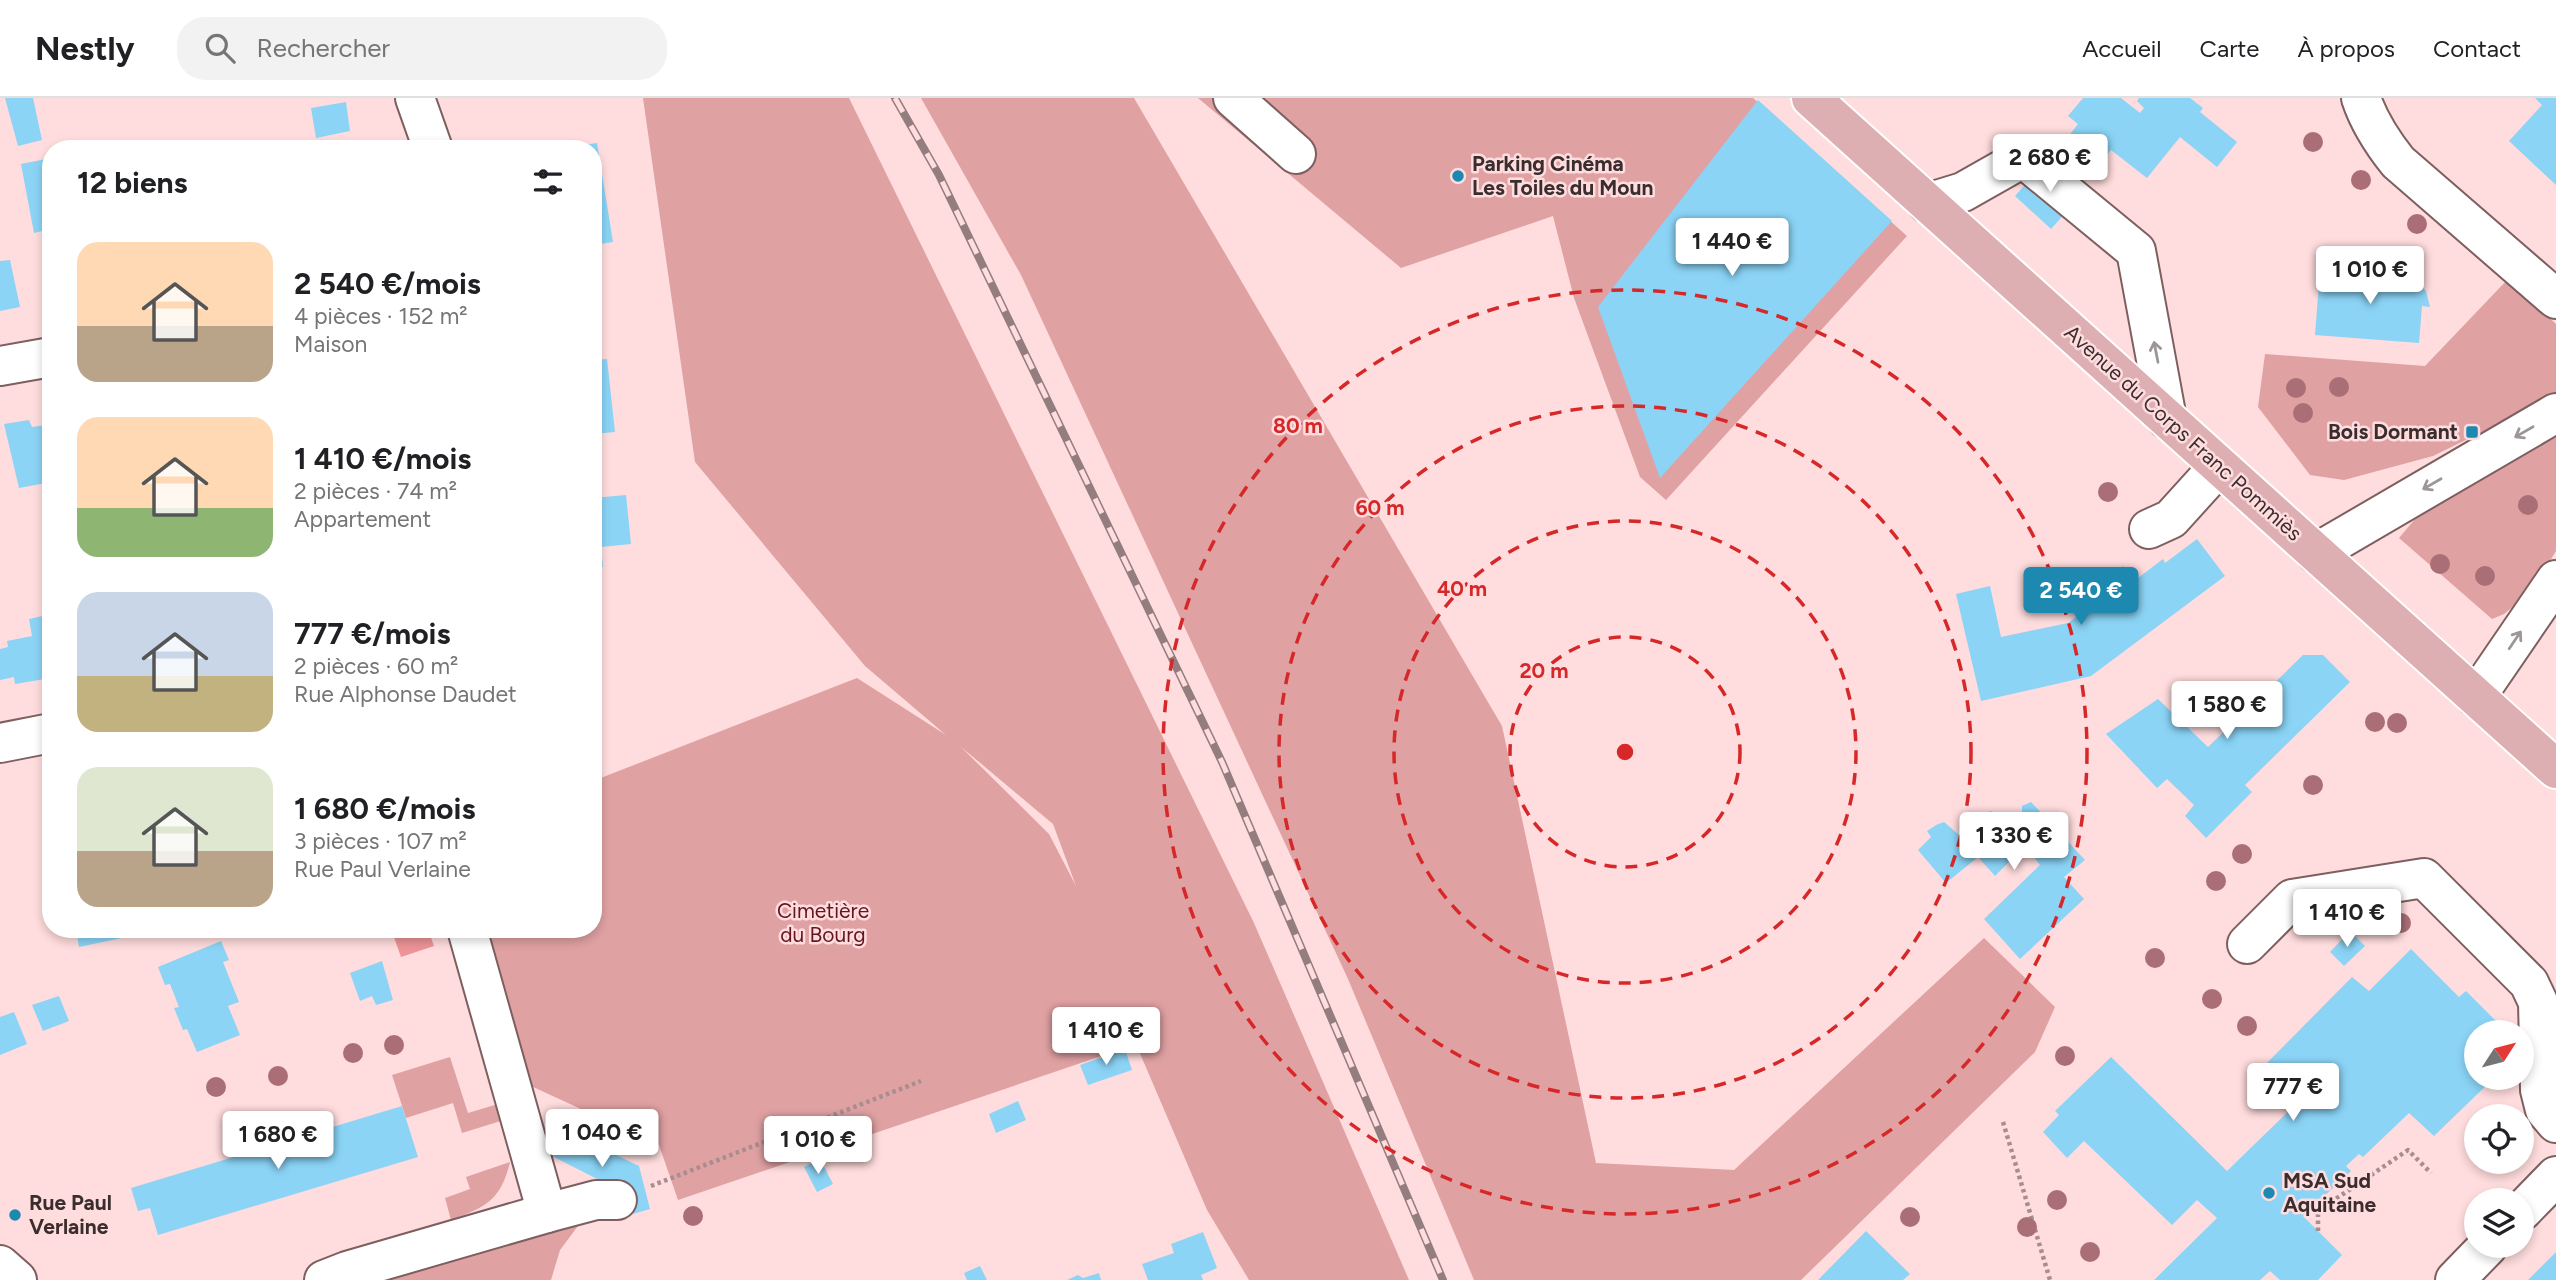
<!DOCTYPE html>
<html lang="fr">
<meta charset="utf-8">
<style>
body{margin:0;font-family:Figtree,sans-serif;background:#f2f2f2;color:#202124;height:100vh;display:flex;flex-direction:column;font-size:26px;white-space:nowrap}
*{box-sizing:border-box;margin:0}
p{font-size:23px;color:#757577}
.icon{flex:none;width:38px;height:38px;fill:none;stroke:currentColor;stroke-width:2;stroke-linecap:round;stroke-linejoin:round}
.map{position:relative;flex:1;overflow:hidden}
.side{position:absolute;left:42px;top:42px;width:560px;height:798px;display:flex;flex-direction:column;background:#fff;border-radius:28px;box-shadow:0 4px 10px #0003}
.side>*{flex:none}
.needle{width:46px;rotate:54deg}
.tools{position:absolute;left:2464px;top:922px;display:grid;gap:14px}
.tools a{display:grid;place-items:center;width:70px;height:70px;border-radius:50%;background:#fff;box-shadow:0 4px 10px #0003;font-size:35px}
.price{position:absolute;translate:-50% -60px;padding:0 16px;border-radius:7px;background:#fff;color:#222;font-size:23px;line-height:46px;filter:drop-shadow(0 2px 4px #0008)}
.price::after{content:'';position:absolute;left:50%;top:42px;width:21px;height:16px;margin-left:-10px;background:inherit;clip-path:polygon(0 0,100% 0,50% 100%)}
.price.current{background:#1d89b0;color:#fff}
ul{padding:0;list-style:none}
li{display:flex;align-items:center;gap:21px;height:175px;padding:0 35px}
li span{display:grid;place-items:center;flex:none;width:196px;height:140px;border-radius:21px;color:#555}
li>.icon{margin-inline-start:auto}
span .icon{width:84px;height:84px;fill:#fffc;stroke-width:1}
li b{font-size:30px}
h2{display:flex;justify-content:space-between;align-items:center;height:84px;padding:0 35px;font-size:30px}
header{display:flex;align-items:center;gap:42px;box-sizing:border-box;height:98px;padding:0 35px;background:#fff;border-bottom:2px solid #e0e0e0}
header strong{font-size:33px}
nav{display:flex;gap:38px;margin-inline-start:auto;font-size:24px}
.search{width:490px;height:63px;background:#f2f2f2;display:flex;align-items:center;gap:18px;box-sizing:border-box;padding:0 24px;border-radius:28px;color:#757577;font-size:26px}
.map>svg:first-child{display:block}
</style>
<header>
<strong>Nestly</strong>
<div class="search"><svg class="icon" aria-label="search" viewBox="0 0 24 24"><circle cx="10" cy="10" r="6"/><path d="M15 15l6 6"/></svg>Rechercher</div>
<nav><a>Accueil</a><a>Carte</a><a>À propos</a><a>Contact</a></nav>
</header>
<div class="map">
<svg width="2556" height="1182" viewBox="0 0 2556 1182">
<rect width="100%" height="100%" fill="#ffdcdd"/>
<g fill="#e0a1a3" fill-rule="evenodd">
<path d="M643 0H849L1254 825 1409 1182H1249L1207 1112 1127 925 1131 948 678 1102 659 1047 531 988 482 831H593V683L857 580 946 637 865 568 695 364ZM960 648 1053 726 1076 788 1049 736Z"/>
<polygon points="921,0 1134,0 1502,628 1596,1065 1734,1072 1984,840 2055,909 2035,954 1801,1182 1474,1182 1348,881 1021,177"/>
<polygon points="1198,0 1753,0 1907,138 1666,402 1640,379 1574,200 1553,118 1401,170"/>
<polygon points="2508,181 2556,226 2556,294 2551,300 2433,358 2344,382 2310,377 2258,309 2265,256 2425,268"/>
<polygon points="2556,336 2556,453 2530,495 2504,516 2492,521 2399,440 2421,414"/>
<polygon points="450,959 468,1015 498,1006 504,1022 462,1035 453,1005 406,1020 392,977"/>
<path d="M510 1064C501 1102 486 1109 451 1122L445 1100 470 1091 466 1079Z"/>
<polygon points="578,1128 560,1152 551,1182 375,1182"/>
</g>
<polygon fill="#ed9498" points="391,831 428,831 434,848 401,859"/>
<g fill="#8bd4f6">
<polygon points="5,0 33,0 42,42 18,48"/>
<polygon points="2083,0 2121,0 2140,15 2144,10 2137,3 2139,0 2190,0 2203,10 2200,14 2237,44 2217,69 2180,39 2147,80 2111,52 2086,83 2054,57 2078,26 2068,18"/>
<polygon points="2535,0 2556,0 2556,87 2509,43 2542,7"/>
<polygon points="1758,2 1892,123 1660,380 1598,209"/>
<polygon points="346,4 350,33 316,40 311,10"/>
<polygon points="597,45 613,144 593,147 593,51 572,49"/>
<polygon points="51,60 51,83 46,84 51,107 51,131 34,135 21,66"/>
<polygon points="2048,61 2085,93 2051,131 2015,98"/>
<polygon points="10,162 20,209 0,213 0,163"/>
<polygon points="2320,172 2361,176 2366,172 2375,173 2382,181 2397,175 2415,180 2426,193 2430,209 2422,208 2419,245 2315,237"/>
<polygon points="607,261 615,334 593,336 593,262"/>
<polygon points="29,322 32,329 51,326 51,384 19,390 4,326"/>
<polygon points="626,397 631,446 601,449 603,469 593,470 593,400"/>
<polygon points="2197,441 2225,478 2091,578 1981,603 1956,496 1990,488 2001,539 2068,525 2113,491 2106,481 2123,468 2134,483 2163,461 2165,465"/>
<polygon points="51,516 51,580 15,586 14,579 0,582 0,551 8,549 7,543 32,538 29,521"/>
<polygon points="2303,557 2323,557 2350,584 2245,687 2252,694 2206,740 2185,718 2194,707 2167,681 2157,690 2106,636 2158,601 2208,649 2239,619 2242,622 2262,602 2260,599"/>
<polygon points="2031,704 2085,762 2064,779 2084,801 2020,861 1984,821 2040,767 2025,748 1995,778 1978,759 1946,785 1918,752 1931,739 1927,733 1936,727 1944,724 1964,741 1978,730 1974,724 1984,716 1991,713 2007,730 2022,715 2022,708"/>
<polygon points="76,831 135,831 136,837 79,849"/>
<polygon points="2350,833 2365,848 2344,868 2330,854"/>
<polygon points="221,843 229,862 223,864 239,904 228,908 240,937 197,954 187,931 183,932 174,910 179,909 170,886 165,887 158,869"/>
<polygon points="2411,851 2459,899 2466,893 2497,924 2508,924 2509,934 2476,934 2476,980 2494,980 2434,1038 2409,1015 2363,1059 2359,1056 2346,1068 2351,1073 2303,1118 2342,1157 2318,1182 2280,1182 2270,1173 2260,1182 2154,1182 2217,1120 2197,1102 2172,1127 2084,1043 2067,1060 2043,1034 2059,1017 2055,1013 2111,959 2227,1073 2300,1002 2264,968 2352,879 2369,893"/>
<polygon points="382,863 393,902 376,907 372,898 360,903 350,875"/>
<polygon points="59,898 69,923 43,933 32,907"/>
<polygon points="14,914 27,946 0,957 0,919"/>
<polygon points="1125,951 1132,972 1088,987 1080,967"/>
<polygon points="1018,1003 1026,1022 996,1035 989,1016"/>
<polygon points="402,1008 418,1059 158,1137 150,1110 138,1113 131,1090"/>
<polygon points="558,1029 639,1068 650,1111 622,1119 609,1087 552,1058 546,1047 547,1040 554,1030"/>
<polygon points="820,1061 833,1086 817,1094 804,1069"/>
<polygon points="1866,1133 1910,1176 1903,1182 1818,1182"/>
<polygon points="1203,1134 1217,1170 1201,1177 1203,1182 1148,1182 1142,1166 1174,1155 1171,1146"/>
<polygon points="2556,1154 2556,1182 2528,1182"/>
<polygon points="980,1168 987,1182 967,1182 964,1175"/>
<polygon points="1099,1175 1101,1182 1067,1182 1078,1177 1083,1180"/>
</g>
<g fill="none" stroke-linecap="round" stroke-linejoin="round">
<defs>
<g id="minor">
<polyline points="415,0 433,51"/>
<polyline points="1233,0 1296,56"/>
<path d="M2361 0C2369 24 2382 44 2398 64L2556 201"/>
<polyline points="1927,105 1963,94 2023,60 2136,153 2167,321"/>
<polyline points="0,268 51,259"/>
<polyline points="2149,431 2171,421 2219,368"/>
<polyline points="2316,455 2556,315"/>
<polyline points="2476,599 2556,482"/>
<polyline points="0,645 51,635"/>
<polyline points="467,831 547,1115 596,1102 617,1102"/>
<polyline points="2247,846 2292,801 2424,780 2529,885 2538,904 2540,992 2545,1012 2556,1025"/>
<polyline points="2522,1113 2556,1078"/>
<polyline points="0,1167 17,1182"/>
<polyline points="324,1182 347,1173 547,1115"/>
<polyline points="2455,1182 2488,1148"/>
</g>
<polyline id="major" points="1811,0 2556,671"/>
</defs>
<use href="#minor" stroke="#7d5f60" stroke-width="42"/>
<use href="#major" stroke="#fff" stroke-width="42"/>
<g stroke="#a78d8e" stroke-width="4.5" stroke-dasharray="3.5 3.5" stroke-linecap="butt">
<polyline points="2003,1024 2050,1182"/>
<polyline points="651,1088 921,983"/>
<polyline points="2318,1133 2318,1113 2408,1052 2431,1075"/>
</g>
<use href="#minor" stroke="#fff" stroke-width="38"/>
<use href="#major" stroke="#ddafb2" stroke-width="38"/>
<defs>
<polyline id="rail" points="895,0 939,77 1222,664 1443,1182"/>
</defs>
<use href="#rail" stroke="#947d7e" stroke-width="8"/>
<use href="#rail" stroke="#ffdcdd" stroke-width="5" stroke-dasharray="16" stroke-linecap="butt"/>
</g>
<g fill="#aa6f76">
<circle cx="2313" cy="44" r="10"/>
<circle cx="2361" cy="82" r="10"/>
<circle cx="2417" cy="126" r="10"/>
<circle cx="2339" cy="289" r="10"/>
<circle cx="2296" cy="290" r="10"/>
<circle cx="2303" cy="315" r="10"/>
<circle cx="2108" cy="394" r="10"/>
<circle cx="2528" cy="407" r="10"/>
<circle cx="2440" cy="466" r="10"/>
<circle cx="2485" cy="478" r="10"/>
<circle cx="2375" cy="624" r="10"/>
<circle cx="2397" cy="625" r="10"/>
<circle cx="2313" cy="687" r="10"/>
<circle cx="2242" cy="756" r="10"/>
<circle cx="2216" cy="783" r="10"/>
<circle cx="2401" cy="825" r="10"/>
<circle cx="2155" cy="860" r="10"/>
<circle cx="2212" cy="901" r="10"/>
<circle cx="2247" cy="928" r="10"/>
<circle cx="394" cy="947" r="10"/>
<circle cx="353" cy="955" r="10"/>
<circle cx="2065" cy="958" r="10"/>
<circle cx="278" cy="978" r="10"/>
<circle cx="216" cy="989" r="10"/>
<circle cx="2057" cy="1102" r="10"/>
<circle cx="693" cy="1118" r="10"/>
<circle cx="1910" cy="1119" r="10"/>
<circle cx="2027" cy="1129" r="10"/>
<circle cx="2090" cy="1154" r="10"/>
</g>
<defs><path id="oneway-shaft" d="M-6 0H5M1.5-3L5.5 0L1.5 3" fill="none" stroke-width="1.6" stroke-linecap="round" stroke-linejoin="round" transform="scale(1.75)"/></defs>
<g stroke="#9c9696">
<use href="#oneway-shaft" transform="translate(2156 254) rotate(-101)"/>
<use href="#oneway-shaft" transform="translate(2524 334) rotate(150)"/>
<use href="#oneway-shaft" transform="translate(2432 386) rotate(150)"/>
<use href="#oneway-shaft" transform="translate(2515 542) rotate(-56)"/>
</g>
<g fill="none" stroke="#d62828" stroke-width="3.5" stroke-dasharray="12 9">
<circle cx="1625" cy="654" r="115"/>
<circle cx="1625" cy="654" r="231"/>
<circle cx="1625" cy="654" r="346"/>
<circle cx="1625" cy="654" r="462"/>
</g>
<g fill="#1d89b0" stroke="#ffdcdd" stroke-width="2.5">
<circle cx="1458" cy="78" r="7"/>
<rect x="2465" y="327" width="14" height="14" rx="3.5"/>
<circle cx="2269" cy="1095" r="7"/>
<circle cx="15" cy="1117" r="7"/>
</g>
<g text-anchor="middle" stroke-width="5" stroke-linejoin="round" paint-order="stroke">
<g font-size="21" font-weight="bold" fill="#3a2d2e" stroke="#ffdcdd" text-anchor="start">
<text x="1472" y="73">Parking Cinéma<tspan x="1472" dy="24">Les Toiles du Moun</tspan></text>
<text x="2458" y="341" text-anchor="end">Bois Dormant</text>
<text x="2283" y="1090">MSA Sud<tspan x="2283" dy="24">Aquitaine</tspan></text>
<text x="29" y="1112">Rue Paul<tspan x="29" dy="24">Verlaine</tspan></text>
</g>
<g font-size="21" fill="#3a2d2e" stroke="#ffdcdd">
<text transform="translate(2183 335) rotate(42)" y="7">Avenue du Corps Franc Pommiès</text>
</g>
<g font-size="21" fill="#641522" stroke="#ffdcdd">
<text x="823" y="820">Cimetière<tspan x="823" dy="24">du Bourg</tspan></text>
</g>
</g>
<circle cx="1625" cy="654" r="10" fill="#d62828" stroke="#ffdcdd" stroke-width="3.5"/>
<g font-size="21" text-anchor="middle" font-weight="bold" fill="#d62828" stroke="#ffdcdd" stroke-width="5" stroke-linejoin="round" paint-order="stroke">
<text x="1298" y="335">80 m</text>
<text x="1380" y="417">60 m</text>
<text x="1462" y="498">40 m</text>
<text x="1544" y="580">20 m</text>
</g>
</svg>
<div class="tools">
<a><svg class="needle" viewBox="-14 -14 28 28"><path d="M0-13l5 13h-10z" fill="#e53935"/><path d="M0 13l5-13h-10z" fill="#757577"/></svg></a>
<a><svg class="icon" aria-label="locate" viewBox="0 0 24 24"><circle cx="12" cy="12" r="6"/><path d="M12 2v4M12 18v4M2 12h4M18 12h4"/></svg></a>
<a><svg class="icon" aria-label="layers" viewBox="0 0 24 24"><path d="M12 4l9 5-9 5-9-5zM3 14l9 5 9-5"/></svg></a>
</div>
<b class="price" style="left:2050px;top:96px">2 680 €</b>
<b class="price" style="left:1732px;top:180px">1 440 €</b>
<b class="price" style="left:2370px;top:208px">1 010 €</b>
<b class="price current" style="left:2081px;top:529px">2 540 €</b>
<b class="price" style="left:2227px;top:643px">1 580 €</b>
<b class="price" style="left:2014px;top:774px">1 330 €</b>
<b class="price" style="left:2347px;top:851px">1 410 €</b>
<b class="price" style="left:1106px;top:969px">1 410 €</b>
<b class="price" style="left:2293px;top:1025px">777 €</b>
<b class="price" style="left:602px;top:1071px">1 040 €</b>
<b class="price" style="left:278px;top:1073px">1 680 €</b>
<b class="price" style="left:818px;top:1078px">1 010 €</b>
<section class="side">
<h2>12 biens<svg class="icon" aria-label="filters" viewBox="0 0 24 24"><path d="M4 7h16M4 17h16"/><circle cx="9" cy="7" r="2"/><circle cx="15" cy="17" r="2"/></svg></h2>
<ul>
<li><span style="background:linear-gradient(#ffd9b3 60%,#b9a48a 0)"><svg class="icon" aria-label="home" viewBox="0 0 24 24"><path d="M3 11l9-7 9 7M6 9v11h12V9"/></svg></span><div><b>2 540 €/mois</b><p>4 pièces · 152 m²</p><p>Maison</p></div></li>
<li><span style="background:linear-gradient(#ffd9b3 65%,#8fb573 0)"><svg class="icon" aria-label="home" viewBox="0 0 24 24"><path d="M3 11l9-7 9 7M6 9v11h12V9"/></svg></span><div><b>1 410 €/mois</b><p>2 pièces · 74 m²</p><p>Appartement</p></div></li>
<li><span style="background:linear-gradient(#c9d6e8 60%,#c2b280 0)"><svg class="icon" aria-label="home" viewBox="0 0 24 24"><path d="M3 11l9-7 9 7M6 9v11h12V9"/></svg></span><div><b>777 €/mois</b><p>2 pièces · 60 m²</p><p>Rue Alphonse Daudet</p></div></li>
<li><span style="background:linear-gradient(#dfe7d0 60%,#b9a48a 0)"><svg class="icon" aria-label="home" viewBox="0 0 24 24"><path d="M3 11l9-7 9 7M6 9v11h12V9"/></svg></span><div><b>1 680 €/mois</b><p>3 pièces · 107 m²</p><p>Rue Paul Verlaine</p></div></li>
</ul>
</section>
</div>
